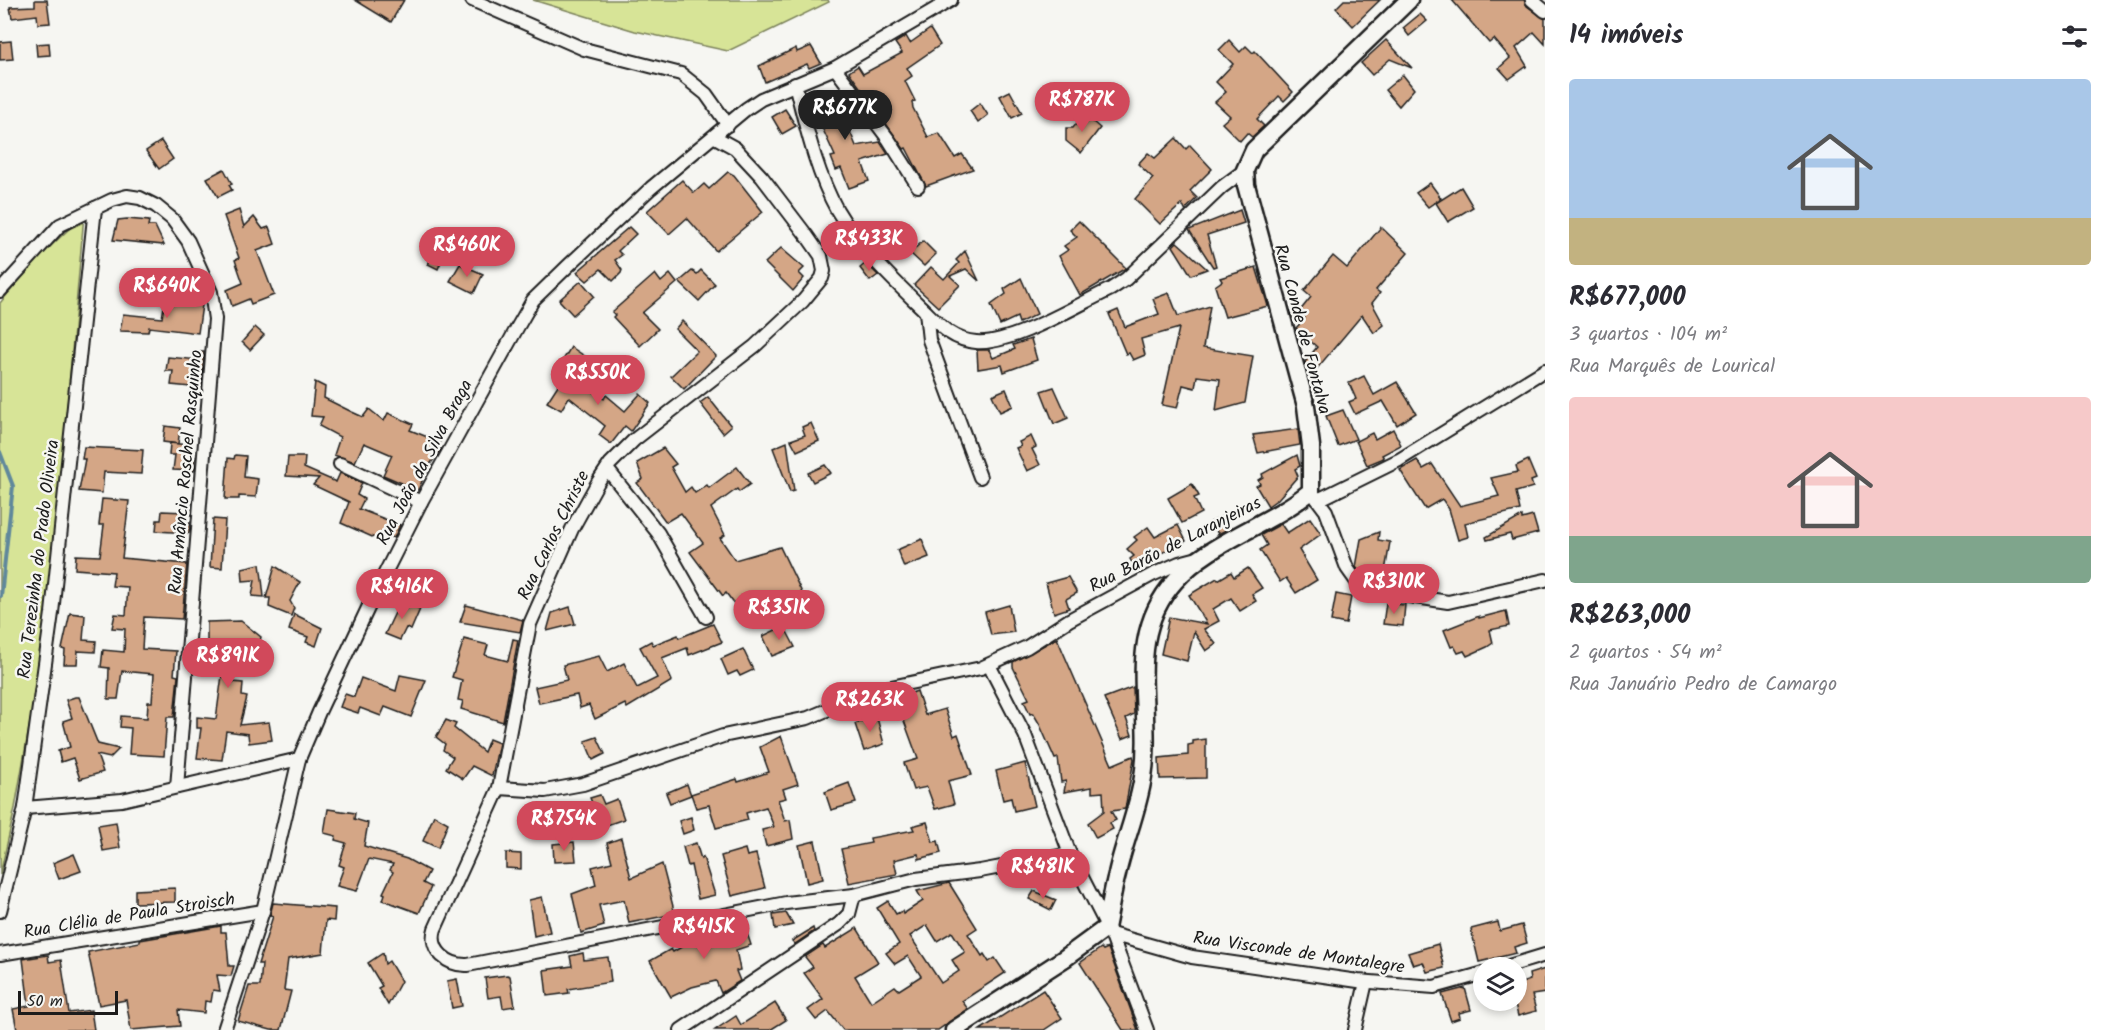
<!DOCTYPE html>
<html lang="pt">
<meta charset="utf-8">
<style>
body{margin:0;font-family:Kalam,sans-serif;background:#f2f2f3;color:#2b2b33;height:100vh;display:flex;flex-direction:column;font-size:22px;white-space:nowrap}
*{box-sizing:border-box;margin:0}
p{font-size:20px;color:#7c7c81}
.icon{flex:none;width:33px;height:33px;fill:none;stroke:currentColor;stroke-width:2;stroke-linecap:round;stroke-linejoin:round}
.map{position:relative;flex:1;overflow:hidden}
.sheet{display:flex;flex-direction:column;background:#fff;width:570px}
.sheet>*{flex:none}
.controls{position:absolute;left:1473px;top:957px;display:grid;gap:12px}
.controls a{display:grid;place-items:center;width:54px;height:54px;border-radius:50%;background:#fff;box-shadow:0 3px 9px #0003;font-size:30px}
.scale{position:absolute;left:18px;bottom:15px;width:100px;box-sizing:border-box;padding-left:6px;border:3px solid #1c1c1c;border-top:0;font-size:16px;line-height:21px;white-space:nowrap;color:#1c1c1c;-webkit-text-stroke:4px #f6f6f2;paint-order:stroke}
.price{position:absolute;translate:-50% -51px;padding:0 14px;border-radius:21px;background:#d1495b;color:#fff;font-size:20px;line-height:39px;filter:drop-shadow(0 2px 3px #0008)}
.price::after{content:'';position:absolute;left:50%;top:36px;width:18px;height:14px;margin-left:-9px;background:inherit;clip-path:polygon(0 0,100% 0,50% 100%)}
.price.selected{background:#222;color:#fff}
ul{padding:0;list-style:none}
li{display:grid;align-content:center;gap:12px;height:318px;padding:0 24px}
li span{display:grid;place-items:center;height:186px;border-radius:6px;color:#555}
li>.icon{margin-inline-start:auto}
span .icon{width:108px;height:108px;fill:#fffc;stroke-width:1}
li b{font-size:26px}
h2{display:flex;justify-content:space-between;align-items:center;height:72px;padding:0 24px;font-size:26px}
main{display:flex;flex:1;min-height:0}
.map>svg:first-child{display:block}
</style>
<main>
<div class="map">
<svg width="1545" height="1030" viewBox="0 0 1545 1030">
<rect width="100%" height="100%" fill="#f6f6f2"/>
<filter id="ink" filterUnits="userSpaceOnUse"><feTurbulence type="fractalNoise" baseFrequency=".0167" numOctaves="2"/><feDisplacementMap in="SourceGraphic" scale="12" xChannelSelector="R" yChannelSelector="G"/><feConvolveMatrix kernelMatrix="1 2 1 2 8 2 1 2 1" color-interpolation-filters="sRGB"/></filter>
<g filter="url(#ink)">
<g fill="#d7e497" stroke="#7a805a" stroke-width="1.5">
<polygon points="533,0 828,0 829,2 728,51 635,31"/>
<polygon points="84,215 49,613 15,808 0,875 0,303 38,258"/>
</g>
<g fill="none" stroke-linecap="round" stroke-linejoin="round">
<polyline stroke="#60889b" stroke-width="4" points="0,452 13,486 1,596"/>
</g>
<g fill="#d4a686" stroke="#1c1c1c" stroke-width="1.5" fill-rule="evenodd">
<polygon points="35,0 47,0 50,23 38,24 37,15 12,18 10,7 35,6"/>
<polygon points="355,0 404,0 391,22"/>
<polygon points="1344,0 1380,0 1353,26 1336,8"/>
<polygon points="1452,0 1524,0 1527,6 1545,19 1545,44 1534,32 1516,48 1527,66 1509,79 1499,68 1510,58 1494,39 1489,43"/>
<polygon points="1420,14 1427,21 1409,36 1403,28"/>
<polygon points="930,29 940,45 907,68 912,76 905,81 915,101 912,102 913,108 928,137 939,133 955,158 962,154 973,169 926,186 906,148 904,149 849,72 858,66 863,74 902,53 895,43 906,36 910,43"/>
<polygon points="1229,40 1240,52 1246,46 1253,53 1255,51 1293,92 1284,101 1279,96 1257,119 1264,126 1252,137 1247,133 1240,141 1222,123 1230,116 1215,102 1226,92 1216,82 1233,64 1219,50"/>
<polygon points="1386,40 1412,68 1390,59 1372,75 1361,63"/>
<polygon points="11,41 13,59 0,60 0,42"/>
<polygon points="49,43 50,55 37,56 36,44"/>
<polygon points="811,46 821,63 809,68 807,64 765,82 759,66 796,48 797,52"/>
<polygon points="1403,75 1414,89 1399,106 1385,90"/>
<polygon points="1010,91 1022,113 1012,118 1000,96"/>
<polygon points="824,93 833,114 850,102 862,117 847,124 856,146 880,142 888,154 862,162 869,181 849,188 841,168 836,170 831,157 835,156 809,99"/>
<polygon points="980,103 988,115 978,123 970,111"/>
<polygon points="785,109 796,126 782,134 772,117"/>
<polygon points="1084,114 1100,128 1081,153 1066,141 1066,128 1073,128"/>
<polygon points="1176,138 1186,149 1190,145 1212,169 1190,191 1197,198 1185,210 1182,204 1160,224 1135,199 1153,178 1138,164 1148,153 1155,158"/>
<polygon points="161,141 173,159 159,169 146,151"/>
<polygon points="224,169 232,184 229,185 232,190 218,197 207,178"/>
<polygon points="728,172 734,175 763,212 716,251 687,218 669,234 647,211 682,180 694,193 704,184 709,189"/>
<polygon points="1430,183 1441,198 1428,207 1416,193"/>
<polygon points="1461,187 1473,207 1448,222 1436,203"/>
<polygon points="239,210 244,227 254,217 263,229 269,227 275,244 257,251 274,295 251,304 249,299 232,306 227,290 243,283 235,260 239,258 224,216"/>
<polygon points="1240,210 1244,223 1207,235 1216,266 1213,267 1189,230"/>
<polygon points="127,219 149,221 148,226 155,226 164,245 113,240 118,220"/>
<polygon points="1079,221 1126,268 1080,295 1059,256 1068,250 1064,246 1077,237 1070,230"/>
<polygon points="629,227 636,234 618,251 622,255 615,260 622,270 621,273 613,281 601,269 587,281 577,272"/>
<polygon points="1381,227 1408,253 1376,290 1380,293 1372,303 1384,325 1374,333 1362,315 1309,378 1305,362 1317,347 1296,328 1305,318 1299,312 1311,297 1304,291 1333,256 1347,268"/>
<polygon points="442,236 450,240 438,269 428,264 431,259 426,256 431,245 437,247"/>
<polygon points="923,241 936,254 924,266 910,253"/>
<polygon points="1177,242 1207,269 1191,275 1173,246"/>
<polygon points="781,248 804,268 799,273 804,278 793,291 765,263"/>
<polygon points="965,251 979,281 966,269 950,276 960,285 938,307 914,285 931,267 944,279 959,263 956,260"/>
<polygon points="866,263 878,275 870,281 860,268"/>
<polygon points="460,264 483,274 474,293 450,281"/>
<polygon points="1256,267 1268,306 1225,317 1215,286 1222,281 1220,278"/>
<polygon points="701,270 715,284 699,301 679,282 692,271 697,274"/>
<polygon points="655,274 661,282 670,274 677,283 642,313 658,329 640,346 613,317 615,315 612,312"/>
<polygon points="1021,278 1037,314 1019,323 1017,317 1000,325 991,305 1006,294 1004,289"/>
<polygon points="581,281 594,296 573,315 559,300"/>
<polygon points="1169,293 1178,316 1210,306 1203,348 1253,356 1245,403 1216,411 1220,379 1197,376 1195,388 1183,385 1177,408 1162,405 1179,328 1141,339 1145,355 1133,360 1129,353 1126,354 1109,314 1118,310 1125,327 1159,314 1153,299"/>
<polygon points="165,300 202,305 198,333 149,327 148,332 120,331 123,314 162,318"/>
<polygon points="682,321 716,356 684,389 671,376 697,351 675,329"/>
<polygon points="255,327 264,335 250,350 242,342"/>
<polygon points="1031,339 1037,360 1004,372 1002,365 978,369 977,350 989,350 993,358 1015,349 1013,345"/>
<polygon points="571,347 586,357 578,369 563,360"/>
<polygon points="200,352 204,352 201,388 171,385 173,371 166,371 168,357 199,360"/>
<polygon points="569,368 589,383 586,386 604,399 606,395 625,411 640,394 650,403 631,431 625,426 611,444 599,435 605,426 569,397 561,410 547,402"/>
<polygon points="1364,376 1374,395 1397,382 1416,413 1397,425 1383,401 1355,414 1349,402 1356,399 1349,383"/>
<polygon points="315,382 325,387 324,398 352,412 363,417 369,409 384,421 388,413 413,424 410,430 440,442 434,447 441,449 429,466 418,490 383,475 392,455 364,443 355,462 334,455 340,437 319,426 323,417 311,416"/>
<polygon points="1054,387 1068,418 1054,424 1041,391"/>
<polygon points="1006,389 1013,406 1000,412 992,395"/>
<polygon points="708,397 731,426 723,433 700,403"/>
<polygon points="1343,410 1356,439 1338,446 1326,416"/>
<polygon points="811,423 819,441 797,451 791,440 805,435 802,427"/>
<polygon points="165,426 180,428 178,444 163,442"/>
<polygon points="1298,429 1300,445 1258,453 1253,435"/>
<polygon points="1393,429 1401,445 1382,455 1384,458 1367,465 1356,441 1372,433 1375,439"/>
<polygon points="1031,436 1036,447 1032,449 1040,465 1027,471 1016,448 1021,446 1019,442"/>
<polygon points="787,442 794,491 790,492 773,448"/>
<polygon points="170,443 188,445 187,457 195,457 194,471 173,470 175,455 169,455"/>
<polygon points="84,447 143,450 141,474 104,472 102,493 79,491 85,459 82,459"/>
<polygon points="663,448 676,464 671,467 685,492 691,487 695,493 707,485 709,488 737,467 750,484 739,492 737,489 711,508 725,535 720,538 735,560 780,547 804,597 781,608 772,592 742,614 726,593 723,596 690,552 703,543 681,513 666,522 637,483 643,479 637,463"/>
<polygon points="235,455 246,456 244,477 258,479 256,497 239,496 239,499 225,499 228,458 234,459"/>
<polygon points="1297,455 1300,466 1295,469 1298,476 1278,499 1268,506 1256,486 1260,484 1258,480 1263,477 1262,474"/>
<polygon points="288,457 305,457 304,468 336,482 340,473 362,483 357,495 364,499 359,509 400,525 394,538 382,533 379,540 341,523 349,502 313,485 319,478 286,476"/>
<polygon points="1417,460 1423,469 1432,464 1460,506 1499,496 1491,478 1518,472 1516,466 1528,460 1536,479 1531,481 1533,487 1516,492 1520,510 1465,523 1468,537 1458,540 1449,509 1442,499 1425,509 1400,470"/>
<polygon points="825,465 831,473 813,482 808,473"/>
<polygon points="1192,484 1199,496 1194,498 1201,513 1182,523 1168,498"/>
<polygon points="102,499 129,501 122,558 187,564 182,619 144,617 142,649 176,651 174,675 178,676 174,717 167,717 164,756 129,754 131,728 120,727 121,716 147,718 148,702 152,702 154,674 122,671 118,699 108,699 109,668 101,667 103,650 124,652 125,629 112,628 115,614 126,615 128,587 112,586 114,572 75,569 76,555 100,556 104,525 99,525"/>
<polygon points="162,511 185,512 185,522 190,522 189,533 156,531 157,520 161,520"/>
<polygon points="1522,516 1522,519 1533,516 1538,533 1512,540 1510,534 1487,540 1486,537"/>
<polygon points="1221,517 1228,529 1218,534 1211,522"/>
<polygon points="1310,518 1321,534 1299,550 1317,580 1296,593 1286,578 1280,582 1260,550 1267,545 1261,535 1281,524 1287,533"/>
<polygon points="213,519 225,520 222,568 210,567"/>
<polygon points="1178,525 1186,541 1155,556 1144,567 1140,565 1135,568 1130,559 1134,556 1127,549 1137,540 1134,537 1148,527 1155,537"/>
<polygon points="1379,532 1378,540 1390,542 1383,583 1362,575 1356,567 1361,539"/>
<polygon points="922,539 929,557 904,567 897,550"/>
<polygon points="260,564 262,579 264,597 252,596 255,580 243,581 242,568"/>
<polygon points="275,566 300,582 290,601 294,608 291,616 269,607 270,598 266,598"/>
<polygon points="1248,568 1262,588 1252,594 1256,601 1240,611 1231,598 1213,609 1219,621 1204,629 1216,644 1206,651 1194,632 1187,661 1161,654 1169,617 1207,624 1189,595 1217,578 1218,580 1231,572 1234,577"/>
<polygon points="1068,577 1077,593 1066,599 1069,608 1054,613 1046,583"/>
<polygon points="1336,594 1351,597 1346,624 1331,621"/>
<polygon points="401,600 420,609 411,630 406,628 400,640 385,634"/>
<polygon points="1386,603 1405,605 1403,626 1383,624"/>
<polygon points="466,605 523,620 520,632 460,622"/>
<polygon points="1009,605 1014,632 991,635 985,612"/>
<polygon points="570,607 575,624 547,631 552,613"/>
<polygon points="1506,611 1509,626 1490,630 1493,643 1487,647 1467,656 1464,651 1458,653 1454,646 1451,647 1444,630 1479,616 1479,618"/>
<polygon points="70,613 85,615 83,640 96,641 95,652 78,651 77,664 64,664 65,650 62,649"/>
<polygon points="294,614 322,628 316,646 306,642 308,637 289,630"/>
<polygon points="241,621 261,637 257,652 237,650 233,682 243,683 242,696 247,697 240,725 269,722 272,740 249,743 248,734 226,731 222,760 197,758 201,728 197,728 197,717 216,719 223,668 202,665 203,652 207,652 207,622"/>
<polygon points="713,624 722,642 689,655 687,648 662,658 672,681 627,708 625,704 595,719 589,705 580,708 577,695 539,703 535,687 567,680 563,665 599,656 607,672 624,663 637,688 657,678 640,647 651,641 653,645 678,635 679,638"/>
<polygon points="784,626 795,647 772,656 763,636"/>
<polygon points="1057,638 1112,765 1133,756 1134,759 1125,809 1111,811 1116,820 1110,823 1113,829 1096,838 1088,823 1104,811 1103,792 1092,793 1092,787 1064,792 1066,781 1061,782 1058,758 1055,759 1039,723 1033,713 1030,714 1024,701 1029,699 1013,667 1013,662"/>
<polygon points="464,639 488,645 485,655 508,661 513,639 518,640 503,722 461,709 463,701 458,700 462,680 452,677"/>
<polygon points="743,649 753,670 740,676 737,671 728,675 721,659"/>
<polygon points="400,675 426,680 411,717 385,707 381,716 360,708 358,713 340,707 345,694 354,697 361,678 396,691"/>
<polygon points="1133,687 1134,714 1126,718 1132,735 1122,739 1104,698"/>
<polygon points="917,691 925,715 945,709 954,736 958,734 972,775 948,781 954,804 935,809 927,787 913,790 904,763 918,759 896,699"/>
<polygon points="75,697 79,697 98,744 119,749 110,758 97,755 103,772 80,779 73,758 61,762 58,751 70,747 63,721 72,718 66,700"/>
<polygon points="876,714 884,744 864,751 855,724"/>
<polygon points="446,720 456,724 454,728 484,752 489,739 499,743 492,776 472,766 463,779 446,768 453,757 443,750 445,744 436,737"/>
<polygon points="781,736 798,784 783,789 786,798 778,800 785,821 790,820 793,839 766,846 762,830 774,827 766,807 746,813 748,820 716,828 709,805 696,808 691,794 737,779 738,782 769,772 760,747"/>
<polygon points="597,737 605,754 593,760 585,741"/>
<polygon points="1206,739 1206,778 1160,779 1159,758 1188,755 1188,745 1193,744 1193,741"/>
<polygon points="1025,763 1035,806 1014,811 1011,798 1003,800 996,771"/>
<polygon points="849,783 856,803 831,810 825,792"/>
<polygon points="687,784 691,795 670,803 666,793"/>
<polygon points="600,795 604,804 617,799 624,819 604,826 603,821 600,822 590,798"/>
<polygon points="328,809 355,813 354,819 368,823 364,846 407,859 429,871 423,883 431,887 419,913 383,900 385,894 383,893 393,872 390,870 393,864 369,859 357,891 337,886 344,867 339,865 346,843 335,840 336,836 324,833"/>
<polygon points="434,815 448,823 438,848 423,841"/>
<polygon points="691,817 694,830 683,834 679,821"/>
<polygon points="116,822 120,848 103,851 98,825"/>
<polygon points="927,822 933,842 938,841 941,853 919,859 918,854 894,860 897,874 849,883 841,849 871,843 870,838 914,830 912,826"/>
<polygon points="621,838 631,878 662,864 675,914 629,923 624,900 599,905 604,926 581,933 572,894 596,885 592,867 612,862 607,843"/>
<polygon points="815,841 823,879 807,883 799,845"/>
<polygon points="574,842 576,861 554,862 553,844"/>
<polygon points="696,843 701,859 703,857 715,895 698,899 691,865 688,866 683,847"/>
<polygon points="745,849 747,856 756,854 765,888 732,896 721,856"/>
<polygon points="506,853 521,854 521,869 506,868"/>
<polygon points="74,854 81,871 59,879 53,863"/>
<path d="M949 883 977 928 968 934 982 956 984 954 989 962 995 958 1005 973 962 1001 968 1009 938 1030H843L828 1011 816 1020 808 1010 823 999 804 973 813 967 805 957 823 945 825 948 857 928 878 962 855 976 871 1002 895 986 899 990 921 976 908 956 895 964 886 953 899 944 877 908 888 901 896 914 902 911 903 914 923 901 917 891ZM927 925 937 941 952 932 965 952 952 960 959 971 941 983 910 936Z"/>
<polygon points="175,888 175,902 135,903 135,890"/>
<polygon points="1034,891 1056,900 1051,910 1029,899"/>
<polygon points="542,897 550,932 534,936 529,900"/>
<polygon points="273,903 335,908 334,921 326,920 323,953 288,959 284,990 291,991 281,1030 271,1030 238,1021 249,986 260,986 262,964 258,964 273,916 270,915"/>
<polygon points="786,913 793,925 775,929 773,915"/>
<polygon points="743,921 751,945 736,950 740,970 736,971 740,981 721,993 716,981 692,987 671,997 650,961 671,949 673,952 690,942 690,937"/>
<polygon points="1498,922 1500,931 1522,925 1527,943 1514,947 1516,953 1479,962 1471,929"/>
<polygon points="221,926 221,932 226,932 229,966 234,966 231,976 217,975 220,991 213,990 211,1002 205,1001 204,1013 178,1010 180,1026 131,1030 126,1000 99,1005 88,952 140,942 140,940"/>
<polygon points="813,928 814,931 795,944 792,941"/>
<polygon points="1438,944 1444,968 1427,972 1423,962 1413,965 1408,953"/>
<polygon points="1101,948 1103,950 1108,948 1138,1030 1123,1030 1080,963"/>
<polygon points="383,953 385,964 389,961 401,981 388,1005 378,988 382,986 368,963"/>
<polygon points="583,953 584,960 608,957 611,982 568,989 569,993 547,996 544,970 572,966 570,956"/>
<polygon points="48,955 49,962 61,960 69,1013 91,1010 94,1030 17,1030 13,1009 29,1006 23,959"/>
<polygon points="1545,969 1545,993 1532,995 1536,1011 1518,1016 1514,1000 1516,1000 1516,985 1530,980 1529,974"/>
<polygon points="507,975 510,976 515,1006 503,1008 501,996 488,998 485,978"/>
<polygon points="457,979 462,1006 452,1008 447,981"/>
<polygon points="1465,988 1471,1010 1459,1013 1460,1018 1451,1021 1442,994"/>
<polygon points="1043,990 1062,1018 1044,1030 980,1030"/>
<polygon points="775,1003 786,1020 770,1030 715,1030 736,1016 741,1025"/>
</g>
<g fill="none" stroke-linecap="round" stroke-linejoin="round">
<defs>
<g id="minor">
<polyline points="472,0 584,49 681,74 706,94 728,125"/>
<polyline points="1532,0 1545,11"/>
<polyline points="835,68 889,140 918,186"/>
<path d="M795 84C806 126 816 172 837 210 858 246 890 277 920 306 937 322 950 340 976 342 1012 345 1077 305 1111 289L1126 279 1222 187 1245 170"/>
<path d="M715 137 735 148 762 177 807 236 821 256 824 271 822 278 803 301 755 346 634 440 610 464 598 482 572 529 530 624 499 788 435 929C428 951 449 966 468 965L786 903 854 895 916 879 980 871 1070 854"/>
<polyline points="0,291 60,225 112,200 127,196 140,198 156,206 172,219 188,241 211,292 215,319 177,787"/>
<polyline points="926,312 929,340 980,477"/>
<polyline points="340,464 421,502"/>
<polyline points="607,469 658,533 706,617"/>
<polyline points="1311,491 1326,511 1347,568 1357,582 1377,591 1448,602 1545,580"/>
<polyline points="1318,500 1399,460 1545,370"/>
<polyline points="989,665 1025,735 1070,854 1111,934 1147,1030"/>
<polyline points="499,788 545,791 583,784 723,736 808,718 872,691 981,668 1027,647 1069,620 1152,575 1179,563 1198,558"/>
<polyline points="25,808 122,800 299,759"/>
<polyline points="0,911 25,808 52,613 95,208"/>
<polyline points="1111,934 1192,957 1358,981 1434,987 1484,973"/>
<polyline points="0,954 263,911"/>
<polyline points="1502,968 1545,955"/>
<polyline points="224,1030 263,911 299,759 319,712 376,591 421,502 517,328 533,300 568,266 651,188 746,109 761,99 835,68 951,0"/>
<polyline points="681,1030 839,924 849,914 854,895"/>
<polyline points="1355,1030 1366,982"/>
</g>
<path id="secondary" d="M954 1030 1065 958 1106 928C1110 910 1112 892 1117 874 1124 842 1138 810 1143 777 1154 707 1123 639 1175 581 1210 541 1270 525 1311 491V446L1306 406 1246 185 1245 170 1254 150 1409 0"/>
</defs>
<use href="#minor" stroke="#1c1c1c" stroke-width="16"/>
<use href="#secondary" stroke="#1c1c1c" stroke-width="21"/>
<use href="#minor" stroke="#f6f6f2" stroke-width="12"/>
<use href="#secondary" stroke="#f6f6f2" stroke-width="16"/>
</g>
</g>
<g text-anchor="middle" stroke-width="5" stroke-linejoin="round" paint-order="stroke">
<g font-size="18" fill="#1c1c1c" stroke="#f6f6f2">
<text transform="translate(1303 329) rotate(75)" y="6">Rua Conde de Fontalva</text>
<text transform="translate(424 462) rotate(-62)" y="6">Rua João da Silva Braga</text>
<text transform="translate(185 472) rotate(-85)" y="6">Rua Amâncio Roschel Rasquinho</text>
<text transform="translate(553 535) rotate(-64)" y="6">Rua Carlos Christe</text>
<text transform="translate(1175 544) rotate(-27)" y="6">Rua Barão de Laranjeiras</text>
<text transform="translate(38 559) rotate(-83)" y="6">Rua Terezinha do Prado Oliveira</text>
<text transform="translate(129 915) rotate(-9)" y="6">Rua Clélia de Paula Stroisch</text>
<text transform="translate(1299 952) rotate(8)" y="6">Rua Visconde de Montalegre</text>
</g>
</g>
</svg>
<div class="controls">
<a><svg class="icon" aria-label="layers" viewBox="0 0 24 24"><path d="M12 4l9 5-9 5-9-5zM3 14l9 5 9-5"/></svg></a>
</div>
<div class="scale">50 m</div>
<b class="price" style="left:1082px;top:133px">R$787K</b>
<b class="price selected" style="left:845px;top:141px">R$677K</b>
<b class="price" style="left:869px;top:272px">R$433K</b>
<b class="price" style="left:467px;top:278px">R$460K</b>
<b class="price" style="left:167px;top:319px">R$640K</b>
<b class="price" style="left:598px;top:406px">R$550K</b>
<b class="price" style="left:1394px;top:615px">R$310K</b>
<b class="price" style="left:402px;top:620px">R$416K</b>
<b class="price" style="left:779px;top:641px">R$351K</b>
<b class="price" style="left:228px;top:689px">R$891K</b>
<b class="price" style="left:870px;top:733px">R$263K</b>
<b class="price" style="left:564px;top:852px">R$754K</b>
<b class="price" style="left:1043px;top:900px">R$481K</b>
<b class="price" style="left:704px;top:960px">R$415K</b>
</div>
<section class="sheet">
<h2>14 imóveis<svg class="icon" aria-label="filters" viewBox="0 0 24 24"><path d="M4 7h16M4 17h16"/><circle cx="9" cy="7" r="2"/><circle cx="15" cy="17" r="2"/></svg></h2>
<ul>
<li><span style="background:linear-gradient(#a9c7e8 75%,#c2b280 0)"><svg class="icon" aria-label="home" viewBox="0 0 24 24"><path d="M3 11l9-7 9 7M6 9v11h12V9"/></svg></span><div><b>R$677,000</b><p>3 quartos · 104 m²</p><p>Rua Marquês de Lourical</p></div></li>
<li><span style="background:linear-gradient(#f6c9c9 75%,#7fa58c 0)"><svg class="icon" aria-label="home" viewBox="0 0 24 24"><path d="M3 11l9-7 9 7M6 9v11h12V9"/></svg></span><div><b>R$263,000</b><p>2 quartos · 54 m²</p><p>Rua Januário Pedro de Camargo</p></div></li>
</ul>
</section>
</main>
